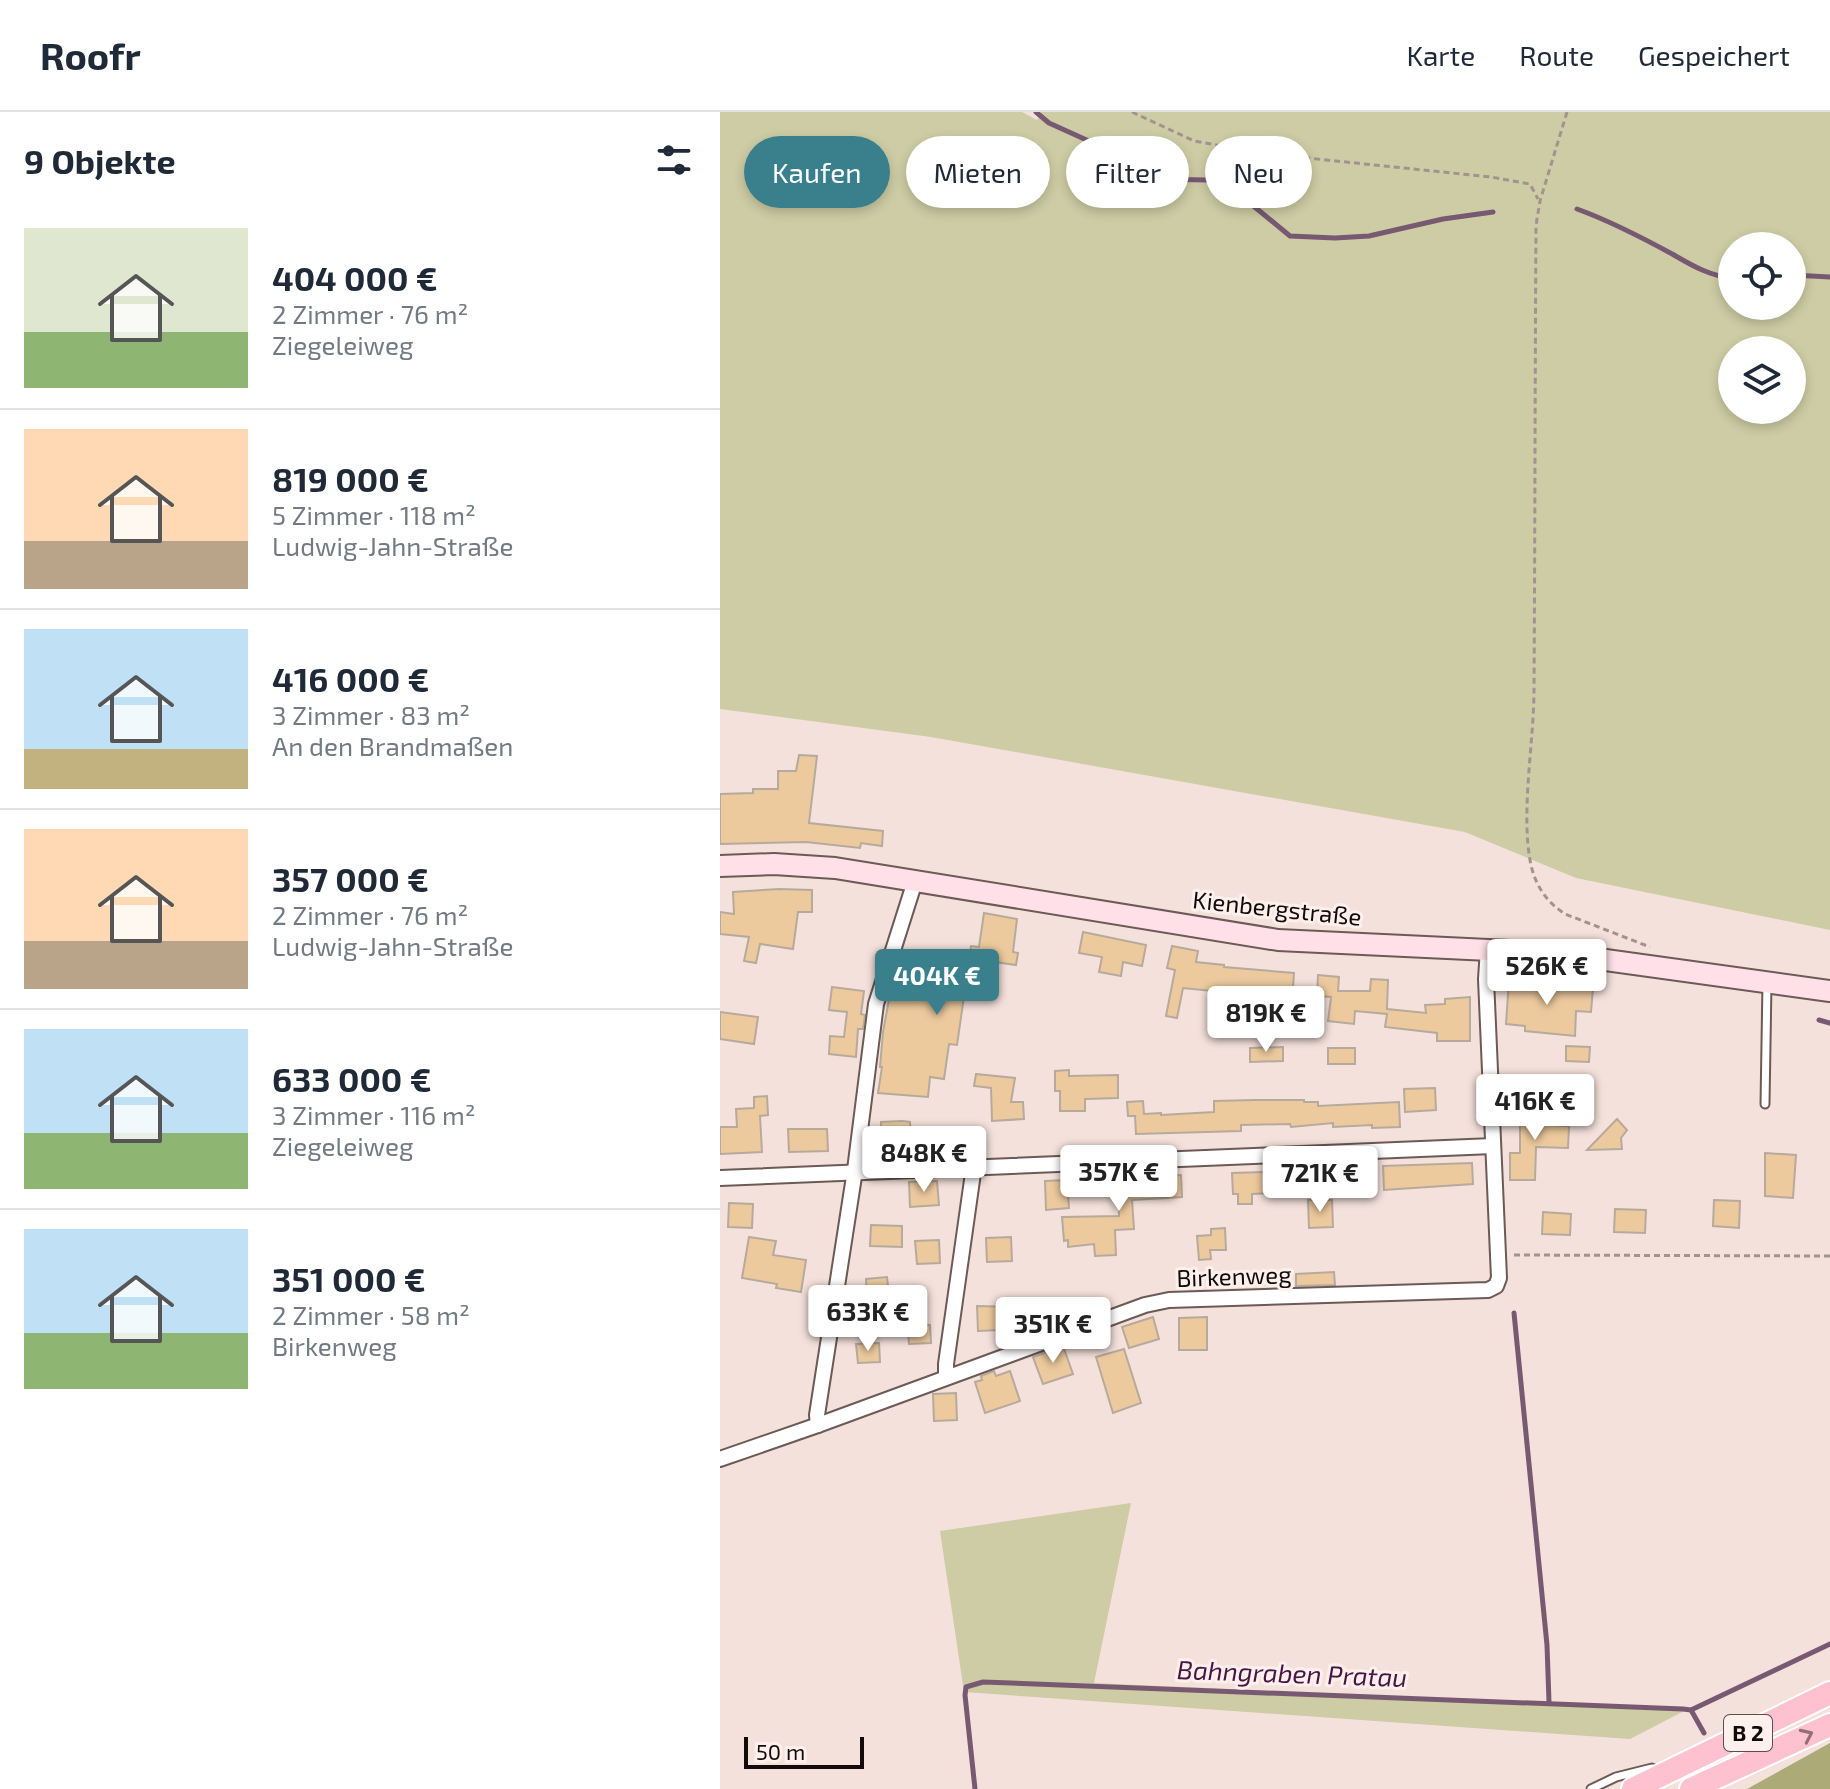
<!DOCTYPE html>
<html lang="de">
<meta charset="utf-8">
<style>
body{margin:0;font-family:"Exo 2",sans-serif;background:#f2f2f3;color:#1f2937;height:100vh;display:flex;flex-direction:column;font-size:30px;white-space:nowrap}
*{box-sizing:border-box;margin:0}
p{font-size:26px;color:#747a83}
.icon{flex:none;width:44px;height:44px;fill:none;stroke:currentColor;stroke-width:2;stroke-linecap:round;stroke-linejoin:round}
.map{position:relative;flex:1;overflow:hidden}
.drawer{display:flex;flex-direction:column;background:#fff;width:720px}
.drawer>*{flex:none}
.top-card{position:absolute;left:24px;top:24px;width:760px;height:72px;display:flex;gap:16px}
.fabs{position:absolute;left:998px;top:120px;display:grid;gap:16px}
.fabs a{display:grid;place-items:center;width:88px;height:88px;border-radius:50%;background:#fff;box-shadow:0 4px 12px #0003;font-size:40px}
.scale{position:absolute;left:24px;bottom:20px;width:120px;box-sizing:border-box;padding-left:8px;border:4px solid #120b09;border-top:0;font-size:22px;line-height:28px;white-space:nowrap;color:#120b09;-webkit-text-stroke:6px #fdf0ec;paint-order:stroke}
.price{position:absolute;translate:-50% -68px;padding:0 18px;border-radius:8px;background:#fff;color:#222;font-size:26px;line-height:52px;filter:drop-shadow(0 2px 4px #0008)}
.price::after{content:'';position:absolute;left:50%;top:48px;width:24px;height:18px;margin-left:-12px;background:inherit;clip-path:polygon(0 0,100% 0,50% 100%)}
.price.active{background:#3a808c;color:#fff}
ul{padding:0;list-style:none}
li{display:flex;align-items:center;gap:24px;height:200px;padding:0 24px}
li+li{border-top:2px solid #e0e1e3}
li span{display:grid;place-items:center;flex:none;width:224px;height:160px;border-radius:0px;color:#555}
li>.icon{margin-inline-start:auto}
span .icon{width:96px;height:96px;fill:#fffc;stroke-width:1}
li b{font-size:34px}
h2{display:flex;justify-content:space-between;align-items:center;height:96px;padding:0 24px;font-size:34px}
.chip{padding:0 28px;border-radius:36px;background:#fff;box-shadow:0 4px 12px #0003;font-size:28px;line-height:72px}
.chip.active{background:#3a808c;color:#fff}
header{display:flex;align-items:center;gap:48px;box-sizing:border-box;height:112px;padding:0 40px;background:#fff;border-bottom:2px solid #e0e1e3}
header strong{font-size:38px}
nav{display:flex;gap:44px;margin-inline-start:auto;font-size:28px}
main{display:flex;flex:1;min-height:0}
.map>svg:first-child{display:block}
</style>
<header>
<strong>Roofr</strong>
<nav><a>Karte</a><a>Route</a><a>Gespeichert</a></nav>
</header>
<main>
<section class="drawer">
<h2>9 Objekte<svg class="icon" aria-label="filters" viewBox="0 0 24 24"><path d="M4 7h16M4 17h16"/><circle cx="9" cy="7" r="2"/><circle cx="15" cy="17" r="2"/></svg></h2>
<ul>
<li><span style="background:linear-gradient(#dfe7d0 65%,#8fb573 0)"><svg class="icon" aria-label="home" viewBox="0 0 24 24"><path d="M3 11l9-7 9 7M6 9v11h12V9"/></svg></span><div><b>404 000 €</b><p>2 Zimmer · 76 m²</p><p>Ziegeleiweg</p></div></li>
<li><span style="background:linear-gradient(#ffd9b3 70%,#b9a48a 0)"><svg class="icon" aria-label="home" viewBox="0 0 24 24"><path d="M3 11l9-7 9 7M6 9v11h12V9"/></svg></span><div><b>819 000 €</b><p>5 Zimmer · 118 m²</p><p>Ludwig-Jahn-Straße</p></div></li>
<li><span style="background:linear-gradient(#bfe0f5 75%,#c2b280 0)"><svg class="icon" aria-label="home" viewBox="0 0 24 24"><path d="M3 11l9-7 9 7M6 9v11h12V9"/></svg></span><div><b>416 000 €</b><p>3 Zimmer · 83 m²</p><p>An den Brandmaßen</p></div></li>
<li><span style="background:linear-gradient(#ffd9b3 70%,#b9a48a 0)"><svg class="icon" aria-label="home" viewBox="0 0 24 24"><path d="M3 11l9-7 9 7M6 9v11h12V9"/></svg></span><div><b>357 000 €</b><p>2 Zimmer · 76 m²</p><p>Ludwig-Jahn-Straße</p></div></li>
<li><span style="background:linear-gradient(#bfe0f5 65%,#8fb573 0)"><svg class="icon" aria-label="home" viewBox="0 0 24 24"><path d="M3 11l9-7 9 7M6 9v11h12V9"/></svg></span><div><b>633 000 €</b><p>3 Zimmer · 116 m²</p><p>Ziegeleiweg</p></div></li>
<li><span style="background:linear-gradient(#bfe0f5 65%,#8fb573 0)"><svg class="icon" aria-label="home" viewBox="0 0 24 24"><path d="M3 11l9-7 9 7M6 9v11h12V9"/></svg></span><div><b>351 000 €</b><p>2 Zimmer · 58 m²</p><p>Birkenweg</p></div></li>
</ul>
</section>
<div class="map">
<svg width="1110" height="1677" viewBox="0 0 1110 1677">
<rect width="100%" height="100%" fill="#f5e1db"/>
<g fill="#cdcca4" fill-rule="evenodd">
<path d="M0 0H302L317 8 321 0H1110V818L856 766 745 720 211 625 0 597ZM1012 134H1072V194H1012ZM1012 238H1072V298H1012Z"/>
<polygon points="411,1391 374,1571 966,1598 910,1627 244,1580 220,1419"/>
</g>
<polygon fill="#acab77" points="1110,1631 1110,1677 1027,1677"/>
<g fill="none" stroke-linecap="round" stroke-linejoin="round">
<g stroke="#785972" stroke-width="5">
<polyline points="316,0 329,11 391,39 436,67 486,68"/>
<polyline points="514,78 570,124 615,126 649,124 723,107 773,100"/>
<path d="M857 97C890 109 923 126 954 143 973 154 990 164 1012 166"/>
<polyline points="1072,163 1110,165"/>
<polyline points="1099,908 1110,911"/>
<polyline points="794,1201 827,1533 829,1590"/>
<polyline points="971,1598 1110,1532"/>
<polyline points="255,1677 245,1583 246,1575 263,1570 963,1597 971,1598 984,1621"/>
</g>
</g>
<g fill="#edca9e" stroke="#b6aa9c" stroke-width="2">
<polygon points="79,643 97,644 89,711 163,719 162,734 141,731 140,736 86,730 0,732 0,682 33,681 33,677 58,677 58,659 76,659"/>
<polygon points="59,777 92,778 92,800 78,800 73,837 40,832 36,851 24,849 29,825 0,822 0,800 14,802 13,780"/>
<polygon points="264,801 297,807 293,840 298,841 296,853 261,848 259,859 248,857 237,933 229,932 224,967 210,965 208,985 158,981 162,955 160,955 163,920 170,882 224,890 233,838 250,841 251,834 259,835"/>
<polygon points="363,820 426,833 422,854 403,850 401,864 379,860 382,845 359,841"/>
<polygon points="452,834 478,839 476,850 504,853 504,855 574,861 572,890 585,891 584,905 566,904 567,897 540,895 540,900 501,899 502,880 463,876 457,906 446,904 455,858 447,856"/>
<polygon points="598,863 619,865 618,879 650,879 651,867 668,868 667,897 706,901 705,893 725,892 725,887 750,885 750,929 717,929 717,921 665,915 667,902 635,899 634,912 608,909 611,885 597,884"/>
<polygon points="789,868 873,876 871,900 856,899 855,924 805,919 805,914 786,912"/>
<polygon points="112,875 144,879 141,902 145,903 143,917 138,917 136,945 109,942 110,924 124,925 127,900 109,898"/>
<polygon points="0,900 38,905 34,932 0,927"/>
<polygon points="846,934 870,935 869,950 846,949"/>
<polygon points="563,935 563,949 530,950 530,936"/>
<rect x="608" y="936" width="27" height="16"/>
<polygon points="349,958 349,964 398,963 398,986 365,987 365,999 340,999 340,979 335,979 335,959"/>
<polygon points="256,962 295,966 291,990 303,990 304,1007 272,1009 271,976 254,974"/>
<polygon points="715,976 716,998 685,1000 684,977"/>
<polygon points="47,984 48,1003 40,1004 42,1040 0,1042 0,1015 17,1015 16,997 34,996 34,985"/>
<polygon points="535,988 584,988 584,990 598,990 598,994 679,990 680,1015 652,1016 652,1013 613,1015 613,1011 571,1015 570,1012 521,1013 521,1019 416,1022 415,1004 408,1004 407,990 423,989 424,1002 441,1001 441,1003 494,1000 494,989"/>
<polygon points="800,996 826,997 826,1013 849,1014 848,1036 816,1035 815,1068 790,1068 790,1041 800,1041"/>
<polygon points="897,1007 907,1018 901,1026 902,1037 867,1038"/>
<polygon points="182,1009 190,1010 191,1035 162,1036 161,1010"/>
<polygon points="68,1017 107,1017 108,1039 69,1040"/>
<polygon points="1045,1041 1076,1043 1073,1086 1045,1084"/>
<polygon points="752,1051 753,1072 664,1078 663,1054"/>
<polygon points="611,1056 632,1056 633,1081 611,1081"/>
<polygon points="571,1059 572,1080 532,1082 532,1092 518,1092 518,1082 513,1082 512,1061"/>
<polygon points="461,1063 462,1085 412,1088 414,1117 395,1118 396,1143 375,1144 374,1132 348,1135 348,1128 344,1129 342,1105 399,1104 398,1067"/>
<polygon points="347,1068 349,1096 326,1098 325,1069"/>
<polygon points="217,1069 219,1093 190,1095 189,1070"/>
<polygon points="588,1088 612,1088 613,1115 589,1116"/>
<polygon points="994,1088 1020,1089 1019,1116 993,1114"/>
<polygon points="9,1091 33,1092 32,1116 8,1115"/>
<polygon points="895,1097 926,1098 925,1121 894,1120"/>
<polygon points="823,1100 851,1102 850,1123 822,1122"/>
<polygon points="151,1113 182,1114 182,1135 150,1134"/>
<polygon points="505,1116 506,1138 490,1138 491,1147 479,1148 477,1124 491,1123 491,1117"/>
<polygon points="29,1125 56,1129 53,1143 86,1148 81,1180 56,1176 57,1172 22,1166"/>
<polygon points="291,1125 292,1149 267,1150 266,1126"/>
<polygon points="219,1128 220,1151 197,1152 195,1129"/>
<polygon points="614,1160 615,1173 576,1174 576,1162"/>
<polygon points="167,1165 169,1183 147,1184 146,1167"/>
<polygon points="257,1194 297,1195 299,1223 280,1223 280,1218 258,1219"/>
<polygon points="203,1203 204,1213 210,1213 211,1231 189,1232 187,1204"/>
<polygon points="433,1205 439,1227 409,1236 402,1215"/>
<polygon points="487,1205 487,1238 459,1238 459,1206"/>
<polygon points="159,1231 160,1250 138,1251 136,1232"/>
<polygon points="343,1234 353,1262 323,1272 313,1245"/>
<polygon points="404,1237 421,1291 393,1301 376,1245"/>
<polygon points="274,1259 276,1264 290,1259 300,1289 265,1301 255,1270 262,1268 261,1264"/>
<polygon points="236,1281 237,1308 214,1309 213,1282"/>
</g>
<g fill="none" stroke-linecap="round" stroke-linejoin="round">
<defs>
<g id="lane">
<polyline points="1045,992 1047,871"/>
<polyline points="871,1677 896,1665 932,1656 937,1658"/>
</g>
<g id="street">
<polyline points="0,1066 773,1034"/>
<polyline points="226,1265 226,1252 254,1054"/>
<polyline points="98,1313 97,1303 135,1058 156,892 195,769"/>
<polyline points="0,1347 98,1313 425,1193 449,1188 768,1178 776,1174 779,1166 766,867 768,837"/>
</g>
<polyline id="secondary" points="0,754 54,752 115,756 558,828 835,841 1110,879"/>
<g id="primary">
<polyline points="913,1677 1110,1581"/>
<polyline points="971,1677 1110,1613"/>
</g>
</defs>
<use href="#lane" stroke="#6b5a55" stroke-width="11"/>
<use href="#street" stroke="#6b5a55" stroke-width="18"/>
<use href="#secondary" stroke="#6b5a55" stroke-width="24"/>
<use href="#primary" stroke="#fff" stroke-width="26"/>
<g stroke="#a2938f" stroke-width="3" stroke-dasharray="6 4" stroke-linecap="butt">
<polyline points="412,0 474,29 548,42 771,65 810,72 818,87"/>
<path d="M847 0 820 89 816 113C815 268 815 422 814 577 814 630 801 697 810 748 814 771 825 789 845 802L930 835"/>
<polyline points="794,1143 1110,1144"/>
</g>
<use href="#lane" stroke="#fff" stroke-width="7"/>
<use href="#street" stroke="#fff" stroke-width="14"/>
<use href="#secondary" stroke="#ffe0e8" stroke-width="20"/>
<use href="#primary" stroke="#fec1d0" stroke-width="22"/>
</g>
<defs><path id="oneway-chevron" d="M-2-3.5L2.5 0L-2 3.5" fill="none" stroke-width="1.6" stroke-linecap="round" stroke-linejoin="round" transform="scale(2)"/></defs>
<use stroke="#946f76" href="#oneway-chevron" transform="translate(1087 1623) rotate(-25)"/>
<g text-anchor="middle" stroke-width="6" stroke-linejoin="round" paint-order="stroke">
<rect fill="#fdf0ec" stroke="#58504d" stroke-width="2" x="1004" y="1603" width="48" height="36" rx="6"/>
<g font-size="22" font-weight="bold" fill="#120b09">
<text x="1028" y="1629">B 2</text>
</g>
<g font-size="24" fill="#120b09" stroke="#fdf0ec">
<text transform="translate(557 797) rotate(6)" y="8">Kienbergstraße</text>
<text transform="translate(514 1165) rotate(-2)" y="8">Birkenweg</text>
</g>
<g font-size="26" font-style="italic" fill="#481645" stroke="#fdf0ec">
<text transform="translate(572 1562) rotate(2)" y="9">Bahngraben Pratau</text>
</g>
</g>
</svg>
<div class="fabs">
<a><svg class="icon" aria-label="locate" viewBox="0 0 24 24"><circle cx="12" cy="12" r="6"/><path d="M12 2v4M12 18v4M2 12h4M18 12h4"/></svg></a>
<a><svg class="icon" aria-label="layers" viewBox="0 0 24 24"><path d="M12 4l9 5-9 5-9-5zM3 14l9 5 9-5"/></svg></a>
</div>
<div class="scale">50 m</div>
<b class="price" style="left:827px;top:895px">526K €</b>
<b class="price active" style="left:217px;top:905px">404K €</b>
<b class="price" style="left:546px;top:942px">819K €</b>
<b class="price" style="left:815px;top:1030px">416K €</b>
<b class="price" style="left:204px;top:1082px">848K €</b>
<b class="price" style="left:399px;top:1101px">357K €</b>
<b class="price" style="left:600px;top:1102px">721K €</b>
<b class="price" style="left:148px;top:1241px">633K €</b>
<b class="price" style="left:333px;top:1253px">351K €</b>
<div class="top-card">
<a class="chip active">Kaufen</a>
<a class="chip">Mieten</a>
<a class="chip">Filter</a>
<a class="chip">Neu</a>
</div>
</div>
</main>
